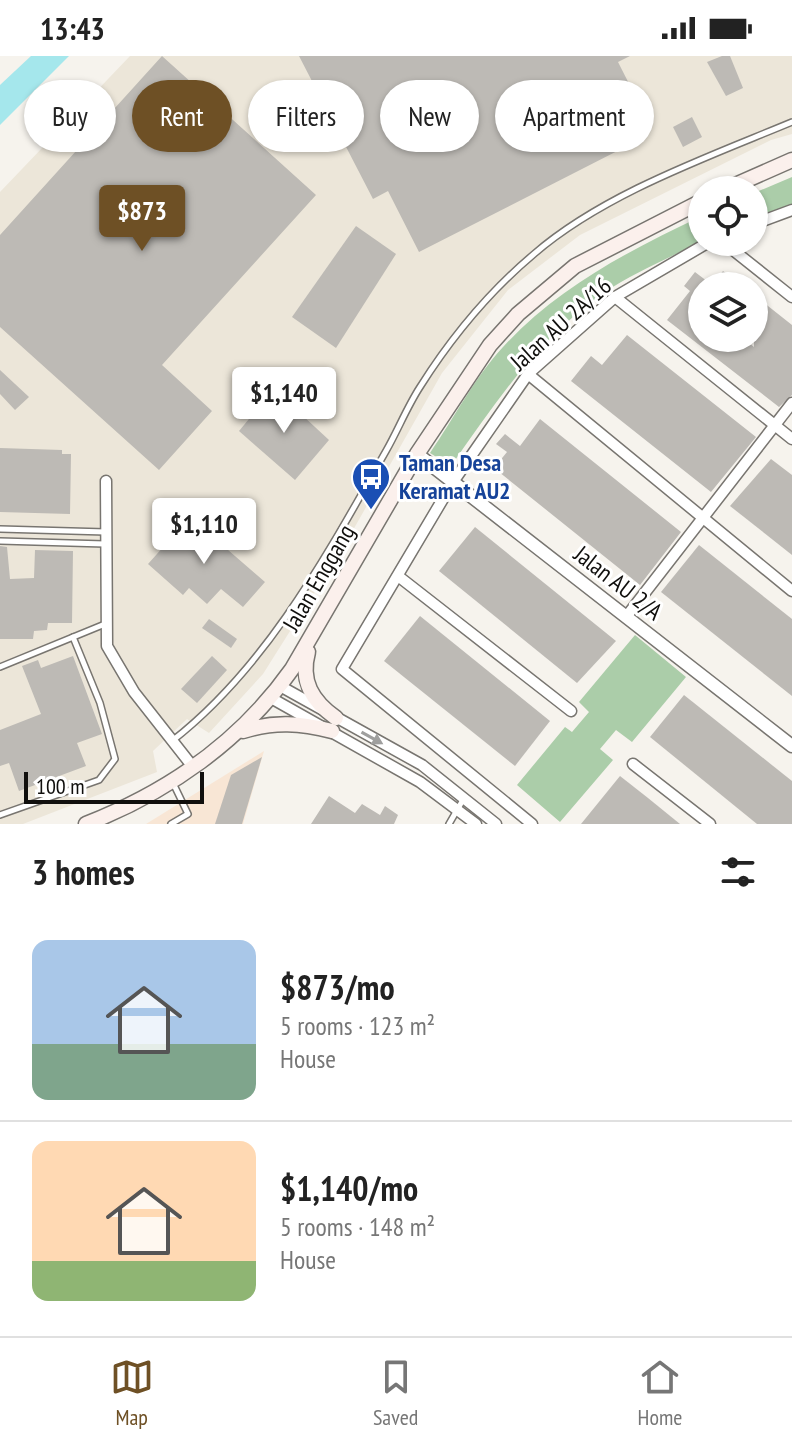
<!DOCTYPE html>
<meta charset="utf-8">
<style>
body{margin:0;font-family:"PT Sans Narrow",sans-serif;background:#f2f2f2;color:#222;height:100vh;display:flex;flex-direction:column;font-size:30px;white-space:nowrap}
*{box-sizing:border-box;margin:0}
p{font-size:26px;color:#767676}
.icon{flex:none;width:44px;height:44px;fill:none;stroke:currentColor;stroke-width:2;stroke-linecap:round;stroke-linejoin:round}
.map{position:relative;height:768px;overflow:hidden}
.panel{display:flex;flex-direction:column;background:#fff;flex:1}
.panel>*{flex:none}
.banner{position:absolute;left:24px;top:24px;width:744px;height:72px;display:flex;gap:16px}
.tools{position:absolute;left:688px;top:120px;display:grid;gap:16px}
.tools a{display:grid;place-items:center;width:80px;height:80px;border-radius:50%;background:#fff;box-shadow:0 2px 6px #0004;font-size:40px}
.scale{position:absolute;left:24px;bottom:20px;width:180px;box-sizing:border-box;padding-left:8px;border:4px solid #100f0d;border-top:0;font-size:22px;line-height:28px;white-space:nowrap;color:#100f0d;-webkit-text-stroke:6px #fff;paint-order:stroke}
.price{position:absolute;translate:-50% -68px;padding:0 18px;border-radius:8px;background:#fff;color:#222;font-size:26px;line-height:52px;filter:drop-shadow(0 2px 4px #0008)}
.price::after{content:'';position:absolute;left:50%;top:48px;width:24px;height:18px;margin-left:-12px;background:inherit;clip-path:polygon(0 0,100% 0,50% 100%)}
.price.selected{background:#6e5025;color:#fff}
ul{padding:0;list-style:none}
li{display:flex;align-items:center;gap:24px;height:200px;padding:0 32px}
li+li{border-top:2px solid #e0e0e0}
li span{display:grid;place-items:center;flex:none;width:224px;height:160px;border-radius:16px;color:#555}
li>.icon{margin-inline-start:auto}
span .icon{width:96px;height:96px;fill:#fffc;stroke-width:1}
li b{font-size:34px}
h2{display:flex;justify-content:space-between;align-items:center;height:96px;padding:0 32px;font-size:34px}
.tag{padding:0 28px;border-radius:36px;background:#fff;box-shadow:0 2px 6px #0004;font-size:28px;line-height:72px}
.tag.selected{background:#6e5025;color:#fff}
.status{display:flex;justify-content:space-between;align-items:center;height:56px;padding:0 40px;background:#fff;direction:ltr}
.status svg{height:22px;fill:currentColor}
.tab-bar{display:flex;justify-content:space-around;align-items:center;height:112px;border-top:2px solid #e0e0e0;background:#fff;font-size:22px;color:#767676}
.tab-bar a{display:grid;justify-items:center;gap:4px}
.tab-bar .selected{color:#6e5025}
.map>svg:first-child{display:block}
</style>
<div class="status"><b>13:43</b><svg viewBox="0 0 49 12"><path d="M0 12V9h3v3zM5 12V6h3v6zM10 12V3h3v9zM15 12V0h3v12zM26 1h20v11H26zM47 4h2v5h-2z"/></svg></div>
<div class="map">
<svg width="792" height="768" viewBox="0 0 792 768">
<rect width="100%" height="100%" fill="#f6f3ed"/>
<polygon fill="#f8e6d5" points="264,695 243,768 146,768"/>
<polygon fill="#ece6d9" points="130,0 792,0 792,78 771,84 580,179 508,234 442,317 348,483 263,618 209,677 187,663 153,695 157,716 23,768 0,768 0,136"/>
<g fill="#abcda9">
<polygon points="792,121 792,148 754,163 754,137"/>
<path d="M702 160V185C670 202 634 216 604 237 538 282 496 346 451 410L430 397C454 362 475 321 503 291 558 231 630 194 702 160Z"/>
<polygon points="635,579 686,621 632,686 616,674 600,693 613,704 560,766 517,729 565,671 572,676 589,656 579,646"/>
</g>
<polygon fill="#a5e7ec" points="31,0 69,0 0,69 0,29"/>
<g fill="#bdbab5">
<polygon points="162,0 316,139 162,309 212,355 159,414 0,271 0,179"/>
<polygon points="299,0 630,0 618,6 650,69 625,81 629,89 419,196 388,135 373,143"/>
<polygon points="722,0 730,0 743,32 726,40 707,6"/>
<polygon points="692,61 702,81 683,91 673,71"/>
<polygon points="356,170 396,198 336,292 292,261"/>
<polygon points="723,215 743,230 702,230 702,282 743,282 754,291 754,239 792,269 792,339 779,351 667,264 690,235 684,230 695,216 712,229"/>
<polygon points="627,279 756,381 711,436 571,325 591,300 602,309"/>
<polygon points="0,314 29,341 15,354 0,338"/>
<polygon points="274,333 329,384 295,424 239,375"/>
<polygon points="540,363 681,476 640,529 494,412 507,396 496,388 505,378 520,390"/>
<polygon points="0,392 62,394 62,398 71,398 70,458 0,456"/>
<polygon points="771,403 792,419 792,499 730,450"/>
<polygon points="190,461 265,526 243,551 221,533 207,548 189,532 183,539 148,508"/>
<polygon points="475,471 616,585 577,627 439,515"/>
<polygon points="699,489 792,563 792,640 661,536"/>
<polygon points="0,490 7,491 10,523 34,522 35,494 73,495 72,567 48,567 47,574 34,575 33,583 0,583"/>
<polygon points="420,560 550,665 515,710 384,605"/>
<polygon points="209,563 237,583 231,592 202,572"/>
<polygon points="73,600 102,678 77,687 86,710 19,735 9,707 0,710 0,674 41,658 22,610 38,604 41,612"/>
<polygon points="212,600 227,614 197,647 181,633"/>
<polygon points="684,639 792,725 792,768 757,768 650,681"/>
<polygon points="262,701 242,768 215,768 231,719"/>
<polygon points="620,720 648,742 680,768 581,768"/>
<polygon points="329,740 355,757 362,748 380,759 385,750 398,759 394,768 311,768"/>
</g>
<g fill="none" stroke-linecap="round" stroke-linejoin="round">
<defs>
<g id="service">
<polyline points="0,473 106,476"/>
<polyline points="0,485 105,488"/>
<polyline points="0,611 105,568"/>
<path d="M172 685C267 611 327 499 386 395 398 374 407 351 420 331 451 282 490 235 534 198 603 138 708 101 792 66"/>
<polyline points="0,759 99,724 115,703 100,647 73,581"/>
<polyline points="171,768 188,758 173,727"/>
<polyline points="449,768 464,742"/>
</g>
<g id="minor">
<polyline points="754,168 792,154"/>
<polyline points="723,186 792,241"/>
<polyline points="615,241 792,383"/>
<polyline points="528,318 792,535"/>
<polyline points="106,425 107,590 134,636 193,711"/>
<polyline points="398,520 571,655"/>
<polyline points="626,561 792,347"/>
<polyline points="280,630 422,709 496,768"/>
<polyline points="271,642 420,726 476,768"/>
<polyline points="633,708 710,768"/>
<polyline points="532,768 342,613 453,426 528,318 615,241 709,186"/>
</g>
<polyline id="tertiary" points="417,398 792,690"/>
<g id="secondary">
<polyline points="724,134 792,104"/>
<path d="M308 596C300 625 312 645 336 662"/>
<path d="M243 675C274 665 301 667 332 675"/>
<path d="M86 768C168 736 241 685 292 613L417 398 490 289 518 258 575 210 702 145"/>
</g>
</defs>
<use href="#service" stroke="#787570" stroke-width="8"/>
<use href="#minor" stroke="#787570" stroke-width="13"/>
<use href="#tertiary" stroke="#787570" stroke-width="15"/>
<use href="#secondary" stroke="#787570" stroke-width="17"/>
<use href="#service" stroke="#fff" stroke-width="5"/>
<use href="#minor" stroke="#fff" stroke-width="10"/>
<use href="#tertiary" stroke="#fff" stroke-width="12"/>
<use href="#secondary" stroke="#fbf0ec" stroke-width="14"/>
</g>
<defs><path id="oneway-solid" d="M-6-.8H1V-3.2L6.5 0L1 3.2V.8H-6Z" transform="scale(2)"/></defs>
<use fill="#9f9f9e" href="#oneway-solid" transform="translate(372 682) rotate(29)"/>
<defs>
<symbol id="bus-pin" viewBox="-11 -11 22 30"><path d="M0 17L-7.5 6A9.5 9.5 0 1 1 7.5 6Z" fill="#1a4fb4" stroke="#fff"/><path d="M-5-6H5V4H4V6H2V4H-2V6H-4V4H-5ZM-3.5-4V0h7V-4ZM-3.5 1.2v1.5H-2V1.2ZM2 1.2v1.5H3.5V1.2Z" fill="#fff"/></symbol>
</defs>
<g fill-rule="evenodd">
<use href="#bus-pin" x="349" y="399" width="44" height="60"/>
</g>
<g text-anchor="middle" stroke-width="6" stroke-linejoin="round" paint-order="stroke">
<g font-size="24" fill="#100f0d" stroke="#fff">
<text transform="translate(561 268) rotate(-42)" y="8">Jalan AU 2A/16</text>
<text transform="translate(319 522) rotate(-60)" y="8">Jalan Enggang</text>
<text transform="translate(618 527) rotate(38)" y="8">Jalan AU 2/A</text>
</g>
<g font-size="24" font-weight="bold" fill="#164399" stroke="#fff" text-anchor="start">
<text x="399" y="415">Taman Desa<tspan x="399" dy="28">Keramat AU2</tspan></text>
</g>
</g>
</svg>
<div class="tools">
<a><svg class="icon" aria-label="locate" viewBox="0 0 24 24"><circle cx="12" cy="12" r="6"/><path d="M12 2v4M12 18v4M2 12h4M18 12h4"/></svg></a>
<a><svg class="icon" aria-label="layers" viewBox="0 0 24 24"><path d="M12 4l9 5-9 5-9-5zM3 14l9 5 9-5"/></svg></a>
</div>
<div class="scale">100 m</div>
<b class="price selected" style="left:142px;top:197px">$873</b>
<b class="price" style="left:284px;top:379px">$1,140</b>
<b class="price" style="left:204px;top:510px">$1,110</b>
<div class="banner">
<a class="tag">Buy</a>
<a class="tag selected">Rent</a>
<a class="tag">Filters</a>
<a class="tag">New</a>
<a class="tag">Apartment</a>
</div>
</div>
<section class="panel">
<h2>3 homes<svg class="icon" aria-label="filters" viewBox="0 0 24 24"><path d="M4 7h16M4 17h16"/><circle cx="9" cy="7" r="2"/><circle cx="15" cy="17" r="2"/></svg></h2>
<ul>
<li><span style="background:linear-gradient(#a9c7e8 65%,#7fa58c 0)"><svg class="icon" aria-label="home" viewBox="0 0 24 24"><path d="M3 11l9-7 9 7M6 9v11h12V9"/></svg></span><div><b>$873/mo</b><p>5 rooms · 123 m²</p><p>House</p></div></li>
<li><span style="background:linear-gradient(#ffd9b3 75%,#8fb573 0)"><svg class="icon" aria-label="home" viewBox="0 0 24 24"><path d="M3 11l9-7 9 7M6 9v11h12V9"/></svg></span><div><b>$1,140/mo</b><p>5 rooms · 148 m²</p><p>House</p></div></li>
</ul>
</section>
<nav class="tab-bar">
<a class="selected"><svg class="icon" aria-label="map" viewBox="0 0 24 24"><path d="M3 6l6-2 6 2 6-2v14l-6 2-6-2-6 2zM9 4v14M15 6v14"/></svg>Map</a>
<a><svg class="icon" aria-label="saved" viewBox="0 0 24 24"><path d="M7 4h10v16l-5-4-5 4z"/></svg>Saved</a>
<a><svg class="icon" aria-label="home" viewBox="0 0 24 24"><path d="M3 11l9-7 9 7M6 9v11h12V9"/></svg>Home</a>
</nav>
